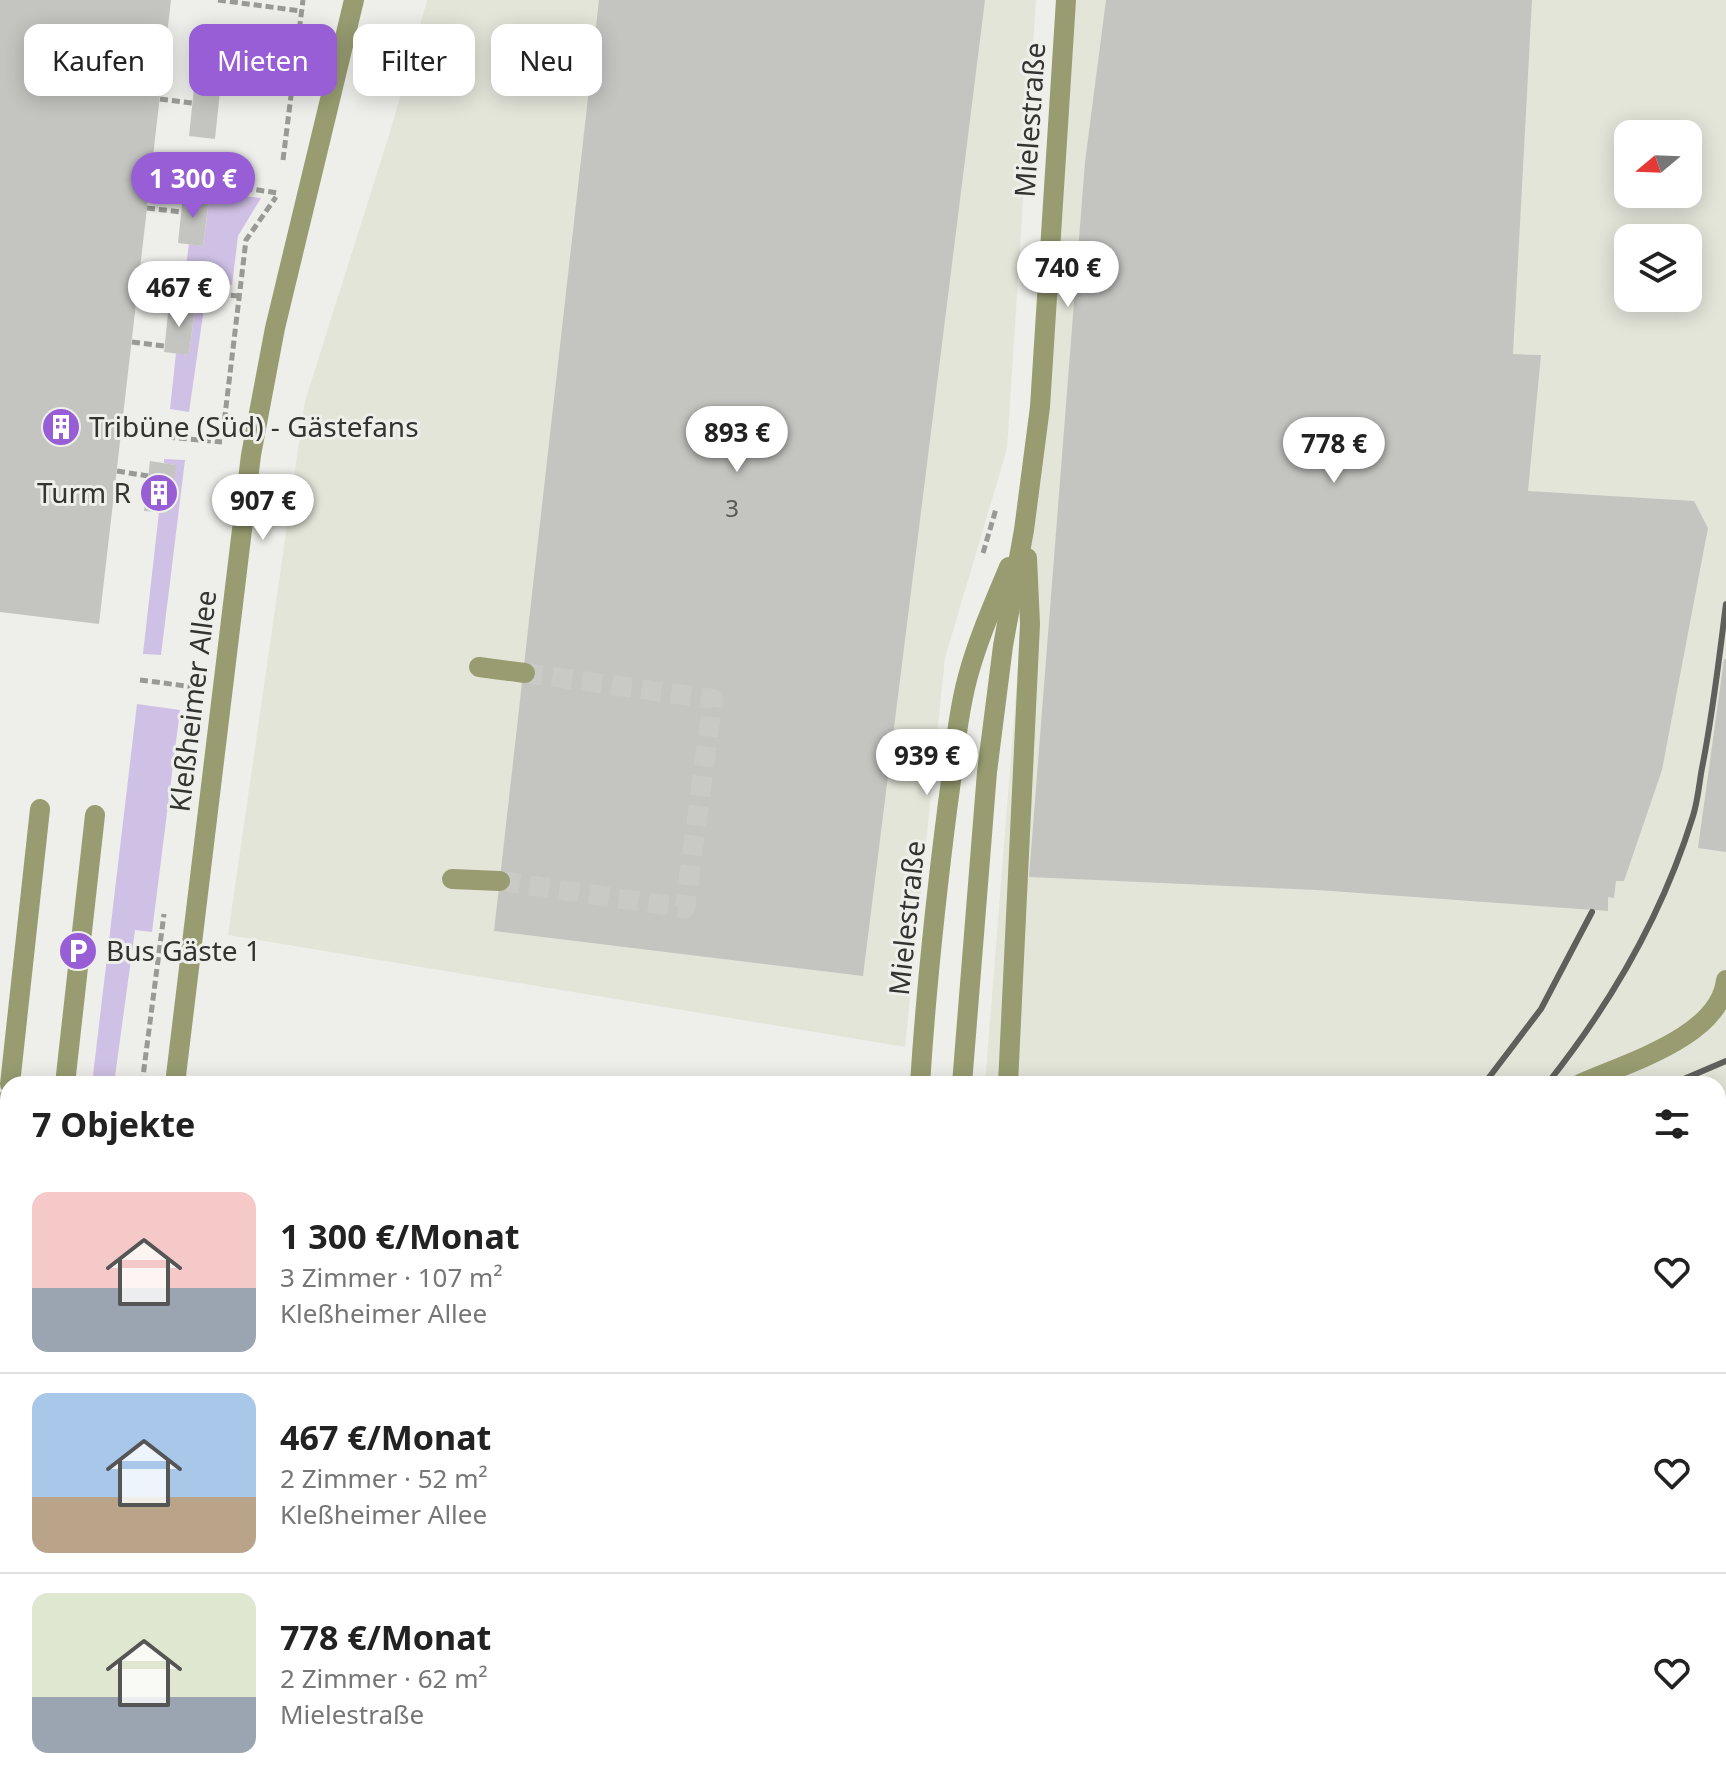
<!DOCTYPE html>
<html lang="de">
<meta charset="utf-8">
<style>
body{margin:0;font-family:"Noto Sans",sans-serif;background:#f2f2f2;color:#222;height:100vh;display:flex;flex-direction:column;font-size:30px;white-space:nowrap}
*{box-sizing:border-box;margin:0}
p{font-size:26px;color:#767676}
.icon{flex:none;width:44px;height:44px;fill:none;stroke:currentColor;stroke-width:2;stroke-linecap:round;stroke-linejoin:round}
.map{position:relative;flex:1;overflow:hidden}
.panel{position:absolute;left:0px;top:1076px;width:1726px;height:714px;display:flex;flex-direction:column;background:#fff;border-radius:24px 24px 0 0;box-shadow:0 4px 20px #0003}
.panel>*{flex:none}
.banner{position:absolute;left:24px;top:24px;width:800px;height:72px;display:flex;gap:16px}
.needle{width:52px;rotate:251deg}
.fabs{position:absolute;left:1614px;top:120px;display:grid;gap:16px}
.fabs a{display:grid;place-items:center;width:88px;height:88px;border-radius:16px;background:#fff;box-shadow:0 4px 20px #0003;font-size:40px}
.price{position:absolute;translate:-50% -68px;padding:0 18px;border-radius:28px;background:#fff;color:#222;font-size:26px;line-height:52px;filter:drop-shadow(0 2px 4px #0008)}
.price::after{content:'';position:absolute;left:50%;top:48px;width:24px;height:18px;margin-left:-12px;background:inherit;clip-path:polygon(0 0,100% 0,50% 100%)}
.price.selected{background:#975ed6;color:#fff}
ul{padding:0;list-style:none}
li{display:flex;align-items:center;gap:24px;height:200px;padding:0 32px}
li+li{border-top:2px solid #e0e0e0}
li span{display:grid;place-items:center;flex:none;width:224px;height:160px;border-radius:16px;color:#555}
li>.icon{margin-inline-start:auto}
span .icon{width:96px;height:96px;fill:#fffc;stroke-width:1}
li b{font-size:34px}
h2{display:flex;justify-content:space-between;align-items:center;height:96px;padding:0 32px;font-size:34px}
.tag{padding:0 28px;border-radius:16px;background:#fff;box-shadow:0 4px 20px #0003;font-size:28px;line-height:72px}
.tag.selected{background:#975ed6;color:#fff}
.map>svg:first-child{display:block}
</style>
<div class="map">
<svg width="1726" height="1789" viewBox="0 0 1726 1789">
<rect width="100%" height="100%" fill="#eeefea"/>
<g fill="#e4e5d9" fill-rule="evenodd">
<polygon points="427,0 1036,0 1007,449 945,658 905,1047 228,935 305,401 390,132"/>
<path d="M1071 0H1726V1789H947V1782H1718V1084H985ZM1628 134H1688V194H1628ZM1628 238H1688V298H1628Z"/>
</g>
<g fill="#cfc0e5">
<polygon points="210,192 261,198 238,236 232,285 184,280 189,244 203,246"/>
<polygon points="182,299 205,301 189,412 170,409 176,353 189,355 195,307 181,305"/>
<polygon points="164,459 185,460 161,655 143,654 159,512 170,513 175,465 164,463"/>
<polygon points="137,704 180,710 152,932 135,930 114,1084 92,1084"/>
<polygon points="0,1278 8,1280 8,1782 77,1782 76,1789 0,1789"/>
</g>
<g fill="#c4c5c0">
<polygon points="0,0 171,0 99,624 0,612"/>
<polygon points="599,0 985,0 863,976 494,931"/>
<polygon points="1106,0 1532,0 1513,354 1541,355 1528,491 1694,501 1708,528 1662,770 1624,881 1616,881 1614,898 1608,897 1608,911 1317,890 1029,877 1085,162"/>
<polygon points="194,88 220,91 215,139 189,136"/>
<polygon points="183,195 209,198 203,246 178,243"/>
<polygon points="169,304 195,307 189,355 164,352"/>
<polygon points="150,461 176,465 170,513 144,511"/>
<polygon points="1724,659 1726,659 1726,852 1698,848"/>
<polygon points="318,1782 439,1782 438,1789 317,1789"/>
<rect x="1250" y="1782" width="207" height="7"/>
</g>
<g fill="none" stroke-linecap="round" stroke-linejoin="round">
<polyline stroke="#c9c9c5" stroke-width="20" stroke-dasharray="20 10" stroke-linecap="butt" points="500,881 685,908 713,699 525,673"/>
<g stroke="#999a96" stroke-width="5" stroke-dasharray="8 4" stroke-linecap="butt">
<polyline points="218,0 301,11"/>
<polyline points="160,99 192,103"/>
<polyline points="283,160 303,0"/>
<polyline points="197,181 278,193"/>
<polyline points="147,208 181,212"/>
<polyline points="183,290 238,296"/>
<polyline points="132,342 164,346"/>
<polyline points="223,432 246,240 276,197"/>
<polyline points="167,437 222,442"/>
<polyline points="117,471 148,476"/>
<polyline points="983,553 996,509"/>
<polyline points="140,680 194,687"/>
<polyline points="142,1084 164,914"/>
<polyline points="0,1449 8,1448"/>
<polyline points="877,1782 883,1789"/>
</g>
<g stroke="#989c70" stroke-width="20">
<polyline points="479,667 525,673"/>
<polyline points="452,879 500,881"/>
<polyline points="10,1084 40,809"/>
<polyline points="65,1084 95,815"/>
<polyline points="175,1084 251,455 275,328 354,0"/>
<path d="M920 1084C926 990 936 896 948 803 954 761 957 717 968 676 978 639 994 603 1009 567"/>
<polyline points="962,1084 987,772 1003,646 1024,530 1040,407 1066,0"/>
<polyline points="1008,1084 1030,624 1027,558"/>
<path d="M1580 1084C1626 1063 1720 1037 1726 980"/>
<polyline points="0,1168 8,1099"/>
<polyline points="1718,1421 1726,1421"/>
<polyline points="1560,1782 1560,1789"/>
<polyline points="926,1789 926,1782"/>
<polyline points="992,1789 992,1782"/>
<polyline points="1510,1789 1511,1782"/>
</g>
<g stroke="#5f5f5c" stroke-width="6">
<polyline points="1484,1084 1541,1009 1592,912"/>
<path d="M1547 1084C1610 1005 1663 913 1693 816 1698 800 1699 784 1702 768 1713 713 1719 659 1726 604"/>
<polyline points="1672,1084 1726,1061"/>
<polyline points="1718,1110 1726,1107"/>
<polyline points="0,1250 8,1252"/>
</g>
</g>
<defs>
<symbol id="building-disc" viewBox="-11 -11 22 22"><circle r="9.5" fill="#975ed6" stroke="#eeefea"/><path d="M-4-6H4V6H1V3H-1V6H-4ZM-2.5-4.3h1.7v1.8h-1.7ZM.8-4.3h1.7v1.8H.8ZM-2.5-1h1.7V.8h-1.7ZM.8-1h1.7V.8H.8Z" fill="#fff"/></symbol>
<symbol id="parking-disc" viewBox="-11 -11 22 22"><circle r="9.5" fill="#975ed6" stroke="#eeefea"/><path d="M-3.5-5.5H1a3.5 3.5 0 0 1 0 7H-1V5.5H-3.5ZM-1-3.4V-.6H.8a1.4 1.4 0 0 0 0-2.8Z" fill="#fff"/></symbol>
</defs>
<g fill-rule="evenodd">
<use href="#building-disc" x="39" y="405" width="44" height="44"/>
<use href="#building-disc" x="137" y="471" width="44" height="44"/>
<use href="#parking-disc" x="56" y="929" width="44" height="44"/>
</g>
<g text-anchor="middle" stroke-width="6" stroke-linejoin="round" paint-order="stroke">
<g font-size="24" fill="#575855">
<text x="732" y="517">3</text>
</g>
<g font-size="28" fill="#333331" stroke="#eeefea">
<text transform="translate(1030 120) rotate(-86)" y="10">Mielestraße</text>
<text transform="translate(193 701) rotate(-83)" y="10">Kleßheimer Allee</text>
<text transform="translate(907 918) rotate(-84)" y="10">Mielestraße</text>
</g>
<g font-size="28" fill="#333331" stroke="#eeefea" text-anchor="start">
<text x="89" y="437">Tribüne (Süd) - Gästefans</text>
<text x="131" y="503" text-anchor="end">Turm R</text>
<text x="106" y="961">Bus Gäste 1</text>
</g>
</g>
</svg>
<div class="fabs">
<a><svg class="needle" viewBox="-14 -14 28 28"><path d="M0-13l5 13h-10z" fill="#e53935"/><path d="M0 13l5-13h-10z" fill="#767676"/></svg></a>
<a><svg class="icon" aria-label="layers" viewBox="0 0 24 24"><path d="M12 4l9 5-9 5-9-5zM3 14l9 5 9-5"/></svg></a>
</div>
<b class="price selected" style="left:193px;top:220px">1 300 €</b>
<b class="price" style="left:1068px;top:309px">740 €</b>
<b class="price" style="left:179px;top:329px">467 €</b>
<b class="price" style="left:737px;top:474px">893 €</b>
<b class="price" style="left:1334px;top:485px">778 €</b>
<b class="price" style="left:263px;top:542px">907 €</b>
<b class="price" style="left:927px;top:797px">939 €</b>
<div class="banner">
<a class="tag">Kaufen</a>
<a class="tag selected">Mieten</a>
<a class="tag">Filter</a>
<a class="tag">Neu</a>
</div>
<section class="panel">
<h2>7 Objekte<svg class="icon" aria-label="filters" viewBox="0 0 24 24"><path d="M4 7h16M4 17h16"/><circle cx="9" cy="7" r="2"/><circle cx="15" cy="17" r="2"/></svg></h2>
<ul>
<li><span style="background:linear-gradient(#f6c9c9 60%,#9aa5b1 0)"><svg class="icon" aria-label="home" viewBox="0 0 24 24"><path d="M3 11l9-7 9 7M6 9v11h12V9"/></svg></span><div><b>1 300 €/Monat</b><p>3 Zimmer · 107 m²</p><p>Kleßheimer Allee</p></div><svg class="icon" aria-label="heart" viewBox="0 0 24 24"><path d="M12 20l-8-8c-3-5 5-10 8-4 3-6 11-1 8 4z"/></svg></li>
<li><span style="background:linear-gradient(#a9c7e8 65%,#b9a48a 0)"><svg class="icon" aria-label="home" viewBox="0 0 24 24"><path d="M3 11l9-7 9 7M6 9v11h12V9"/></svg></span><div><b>467 €/Monat</b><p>2 Zimmer · 52 m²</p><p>Kleßheimer Allee</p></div><svg class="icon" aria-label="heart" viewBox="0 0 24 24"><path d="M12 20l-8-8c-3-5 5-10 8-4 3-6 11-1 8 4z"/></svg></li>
<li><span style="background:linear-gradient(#dfe7d0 65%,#9aa5b1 0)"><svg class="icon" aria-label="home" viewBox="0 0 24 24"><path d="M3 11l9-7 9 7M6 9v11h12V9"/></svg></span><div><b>778 €/Monat</b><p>2 Zimmer · 62 m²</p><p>Mielestraße</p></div><svg class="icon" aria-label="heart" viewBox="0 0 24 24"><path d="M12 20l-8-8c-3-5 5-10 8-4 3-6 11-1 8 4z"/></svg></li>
</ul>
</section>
</div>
